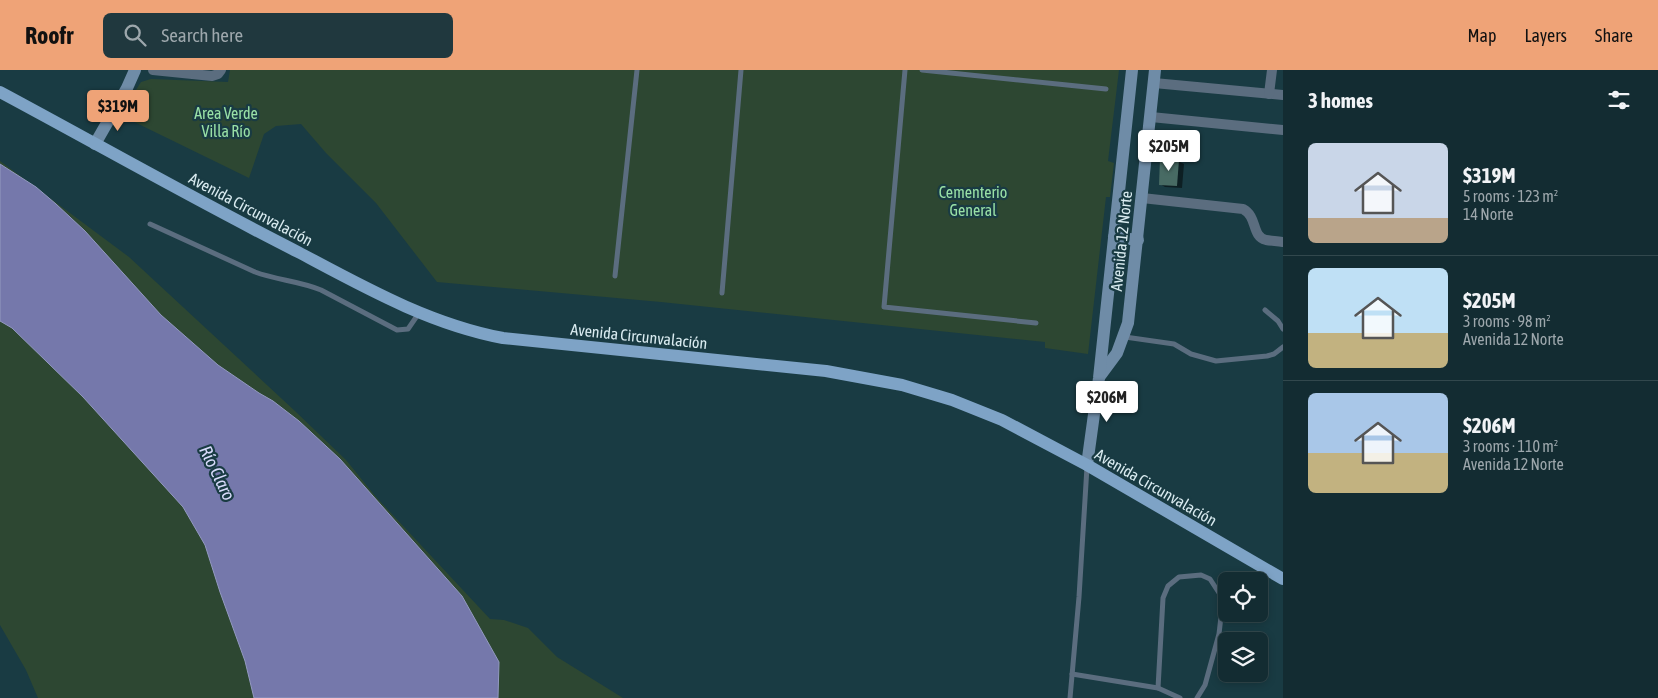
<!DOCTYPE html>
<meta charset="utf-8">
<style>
body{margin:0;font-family:"Asap Condensed",sans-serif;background:#20383e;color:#f1f3f6;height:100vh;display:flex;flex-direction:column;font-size:19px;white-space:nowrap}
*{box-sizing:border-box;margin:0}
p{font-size:16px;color:#9da7ac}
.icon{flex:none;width:28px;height:28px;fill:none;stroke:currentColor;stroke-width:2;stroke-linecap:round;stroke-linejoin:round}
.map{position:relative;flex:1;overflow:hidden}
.sheet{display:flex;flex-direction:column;background:#132c32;width:375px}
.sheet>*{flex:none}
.buttons{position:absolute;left:1218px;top:502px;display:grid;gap:10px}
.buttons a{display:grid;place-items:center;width:50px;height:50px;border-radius:8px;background:#132c32;box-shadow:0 2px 8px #0003,0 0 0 1px #32484d;font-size:25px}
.price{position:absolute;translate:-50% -42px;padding:0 11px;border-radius:5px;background:#fff;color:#222;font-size:16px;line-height:32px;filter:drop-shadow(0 1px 2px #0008)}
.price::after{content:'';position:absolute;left:50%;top:30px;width:15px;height:11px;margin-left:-8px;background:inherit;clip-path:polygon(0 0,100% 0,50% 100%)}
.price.on{background:#efa377;color:#111}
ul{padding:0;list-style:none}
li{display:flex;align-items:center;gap:15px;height:125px;padding:0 25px}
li+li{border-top:1px solid #32484d}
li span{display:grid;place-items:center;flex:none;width:140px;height:100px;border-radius:8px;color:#555}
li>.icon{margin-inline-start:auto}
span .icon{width:60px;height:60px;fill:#fffc;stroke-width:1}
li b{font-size:21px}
h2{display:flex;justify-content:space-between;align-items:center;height:60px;padding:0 25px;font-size:21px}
header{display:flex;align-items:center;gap:30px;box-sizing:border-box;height:70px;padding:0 25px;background:#efa377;color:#111}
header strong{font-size:24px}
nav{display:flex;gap:28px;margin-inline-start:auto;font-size:18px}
.search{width:350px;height:45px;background:#20383e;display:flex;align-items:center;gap:12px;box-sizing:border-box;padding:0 18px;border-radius:8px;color:#9da7ac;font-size:19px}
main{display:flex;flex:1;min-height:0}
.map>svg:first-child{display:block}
</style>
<header>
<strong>Roofr</strong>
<div class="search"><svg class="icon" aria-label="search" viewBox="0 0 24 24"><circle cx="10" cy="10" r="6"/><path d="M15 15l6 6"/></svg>Search here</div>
<nav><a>Map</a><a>Layers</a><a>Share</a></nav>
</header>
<main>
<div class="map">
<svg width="1283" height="628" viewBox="0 0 1283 628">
<rect width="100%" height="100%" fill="#193b43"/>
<g fill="#2d4732">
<polygon points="230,0 1119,0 1108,91 1114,93 1110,127 1106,127 1088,284 1045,278 1045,272 661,232 437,212 376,133 326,83 301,54 276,56 264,64 249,108 120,45 141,12 151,9 228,12"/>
<polygon points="0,91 129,187 296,342 346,390 376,427 490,549 504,550 528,558 557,587 623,628 38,628 26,600 0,555"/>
</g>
<polygon fill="#7578ab" stroke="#939ac0" points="0,94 36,117 56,134 85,161 161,245 218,295 259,323 273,331 299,351 340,389 462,526 499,592 498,628 254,628 245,591 220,522 205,475 183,437 83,327 12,258 0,251"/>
<polygon fill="#0007" points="1178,91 1184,94 1182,118 1165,117 1160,114"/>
<polygon fill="#486b64" points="1160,88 1179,90 1177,116 1159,115"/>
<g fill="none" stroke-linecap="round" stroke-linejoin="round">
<g stroke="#5b6d7f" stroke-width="5">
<polyline points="905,0 884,237 1036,253"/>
<polyline points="922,0 1106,19"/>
<path d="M150 154 255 202C276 210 300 211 321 220L397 260 408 259 419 243"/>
<polyline points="615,206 637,0"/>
<polyline points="722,223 741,0"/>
<polyline points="1265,240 1278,251 1283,259"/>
<polyline points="1125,267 1174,274 1191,284 1216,291 1267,286 1274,284 1283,277"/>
<polyline points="1072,604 1158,618 1180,628"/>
<polyline points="1158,618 1163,528 1168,516 1179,507 1201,505 1210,509 1223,529 1219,564 1205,615 1197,628"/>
<polyline points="1070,628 1079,527 1087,397"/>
</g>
<g stroke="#5b6d7f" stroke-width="10">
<polyline points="153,0 212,6 218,4 221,0"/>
<polyline points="1154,13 1283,25"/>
<polyline points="1269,24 1272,0"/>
<polyline points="1151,47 1283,60"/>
<path d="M1142 128 1243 139C1258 147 1251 166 1266 170 1272 171 1278 171 1283 172"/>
</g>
<g stroke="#6f8ca7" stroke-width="12">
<polyline points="95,74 127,18 135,0"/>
<polyline points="1114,167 1138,170"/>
<polyline points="1100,306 1117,283 1128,253 1155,0"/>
<polyline points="1087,395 1099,308 1132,0"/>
</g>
<path stroke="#7ea3c6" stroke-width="12" d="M0 22C99 75 197 131 298 182 364 217 429 254 503 268L826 301 902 315 952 330 1002 350 1087 395 1283 509"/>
</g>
<g text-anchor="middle" stroke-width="4.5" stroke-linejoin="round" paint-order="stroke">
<g font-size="16" fill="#99e0a6" stroke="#193b43">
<text x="226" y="49">Area Verde<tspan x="226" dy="18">Villa Río</tspan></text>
<text x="973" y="128">Cementerio<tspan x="973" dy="18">General</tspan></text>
</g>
<g font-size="16" fill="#d9ebf0" stroke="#193b43">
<text transform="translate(251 139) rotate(28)" y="6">Avenida Circunvalación</text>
<text transform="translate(1121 171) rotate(-84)" y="6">Avenida 12 Norte</text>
<text transform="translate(639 266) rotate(6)" y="6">Avenida Circunvalación</text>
<text transform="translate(1156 417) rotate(30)" y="6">Avenida Circunvalación</text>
</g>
<g font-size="18" font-style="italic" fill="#d8dbfb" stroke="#193b43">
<text transform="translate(217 403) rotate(64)" y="6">Río Claro</text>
</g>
</g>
</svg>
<div class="buttons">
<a><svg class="icon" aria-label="locate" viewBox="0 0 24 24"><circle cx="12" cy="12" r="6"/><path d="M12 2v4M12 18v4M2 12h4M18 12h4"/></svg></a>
<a><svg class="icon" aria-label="layers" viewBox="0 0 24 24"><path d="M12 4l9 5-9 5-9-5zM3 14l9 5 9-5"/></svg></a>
</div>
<b class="price on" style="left:118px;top:62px">$319M</b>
<b class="price" style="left:1169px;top:102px">$205M</b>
<b class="price" style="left:1107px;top:353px">$206M</b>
</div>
<section class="sheet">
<h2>3 homes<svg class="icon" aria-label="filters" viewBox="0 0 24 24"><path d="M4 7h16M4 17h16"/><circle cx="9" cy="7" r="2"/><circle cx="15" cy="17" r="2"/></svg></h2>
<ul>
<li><span style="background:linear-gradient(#c9d6e8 75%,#b9a48a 0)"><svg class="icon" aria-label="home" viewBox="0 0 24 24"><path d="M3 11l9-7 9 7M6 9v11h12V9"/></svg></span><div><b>$319M</b><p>5 rooms · 123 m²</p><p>14 Norte</p></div></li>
<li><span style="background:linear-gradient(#bfe0f5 65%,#c2b280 0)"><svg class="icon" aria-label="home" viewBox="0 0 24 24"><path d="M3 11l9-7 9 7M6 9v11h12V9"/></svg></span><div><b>$205M</b><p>3 rooms · 98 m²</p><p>Avenida 12 Norte</p></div></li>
<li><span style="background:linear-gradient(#a9c7e8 60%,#c2b280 0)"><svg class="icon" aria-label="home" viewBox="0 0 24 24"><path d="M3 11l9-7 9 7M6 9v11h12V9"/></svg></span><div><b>$206M</b><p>3 rooms · 110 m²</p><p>Avenida 12 Norte</p></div></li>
</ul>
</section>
</main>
